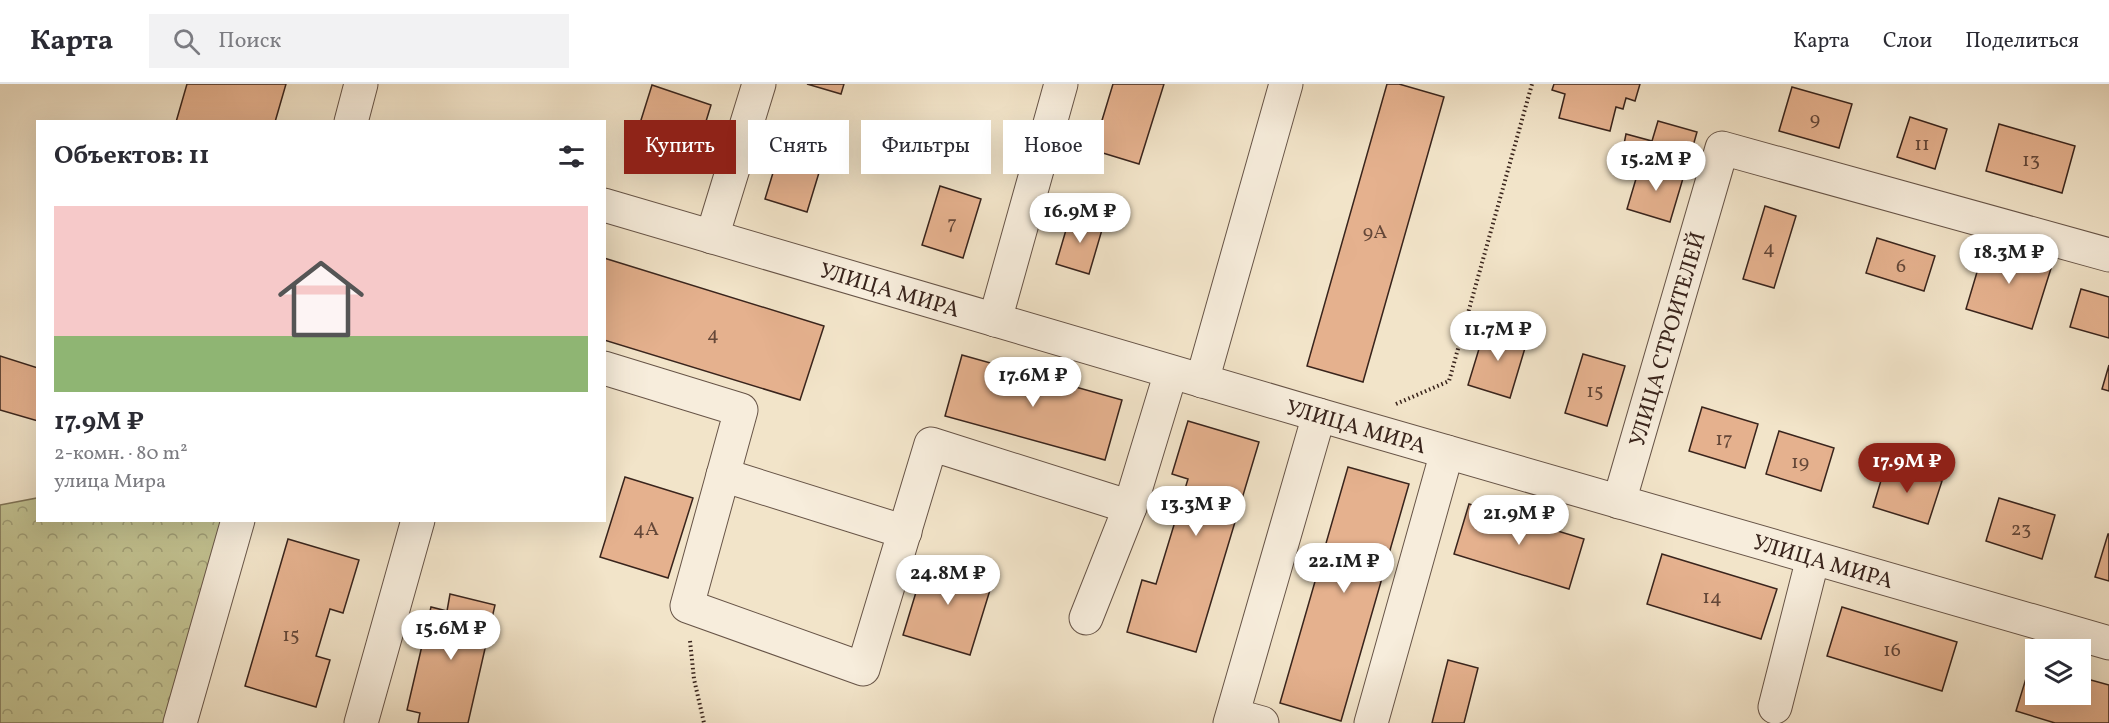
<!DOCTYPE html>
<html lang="ru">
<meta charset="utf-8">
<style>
body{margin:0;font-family:Vollkorn,serif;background:#f2f2f3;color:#2b2b33;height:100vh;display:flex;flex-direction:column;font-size:22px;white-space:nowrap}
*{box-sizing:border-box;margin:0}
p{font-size:20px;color:#7c7c81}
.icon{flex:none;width:33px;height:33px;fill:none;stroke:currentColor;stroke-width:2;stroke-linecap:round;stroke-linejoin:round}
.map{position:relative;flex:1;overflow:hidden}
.panel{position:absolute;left:36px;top:36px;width:570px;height:402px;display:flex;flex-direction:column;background:#fff;border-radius:0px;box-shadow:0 6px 24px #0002}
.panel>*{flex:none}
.banner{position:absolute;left:624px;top:36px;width:570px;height:54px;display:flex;gap:12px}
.tools{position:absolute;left:2025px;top:555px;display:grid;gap:12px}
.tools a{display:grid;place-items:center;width:66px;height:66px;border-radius:0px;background:#fff;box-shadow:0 6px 24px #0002;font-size:30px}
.price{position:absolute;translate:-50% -51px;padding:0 14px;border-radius:21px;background:#fff;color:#222;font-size:20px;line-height:39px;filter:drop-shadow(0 2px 3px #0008)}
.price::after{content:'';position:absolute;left:50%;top:36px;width:18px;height:14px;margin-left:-9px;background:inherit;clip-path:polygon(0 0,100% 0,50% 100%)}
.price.selected{background:#8f2418;color:#fff}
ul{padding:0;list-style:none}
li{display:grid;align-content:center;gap:12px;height:318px;padding:0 18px}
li+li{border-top:2px solid #e1e1e2}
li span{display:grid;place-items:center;height:186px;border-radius:0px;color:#555}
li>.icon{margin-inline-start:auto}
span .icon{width:108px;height:108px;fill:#fffc;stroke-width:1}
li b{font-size:26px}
h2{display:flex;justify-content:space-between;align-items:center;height:72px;padding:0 18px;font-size:26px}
.tag{padding:0 21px;border-radius:0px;background:#fff;box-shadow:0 6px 24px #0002;font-size:21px;line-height:54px}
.tag.selected{background:#8f2418;color:#fff}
header{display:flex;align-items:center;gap:36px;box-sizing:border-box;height:84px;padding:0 30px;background:#fff;border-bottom:2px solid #e1e1e2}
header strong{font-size:28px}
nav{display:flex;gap:33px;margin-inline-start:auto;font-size:21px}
.search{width:420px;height:54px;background:#f2f2f3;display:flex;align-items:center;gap:15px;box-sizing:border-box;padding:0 21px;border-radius:0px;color:#7c7c81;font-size:22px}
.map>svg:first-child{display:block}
</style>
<header>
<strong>Карта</strong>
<div class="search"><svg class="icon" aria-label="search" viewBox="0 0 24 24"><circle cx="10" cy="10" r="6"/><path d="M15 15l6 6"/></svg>Поиск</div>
<nav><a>Карта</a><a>Слои</a><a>Поделиться</a></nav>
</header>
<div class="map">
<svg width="2109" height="639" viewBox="0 0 2109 639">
<defs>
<pattern id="forest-crowns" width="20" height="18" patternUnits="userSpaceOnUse" patternTransform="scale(1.5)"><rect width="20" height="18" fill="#c2c291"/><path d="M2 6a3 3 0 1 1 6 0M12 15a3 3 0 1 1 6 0" fill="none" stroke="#9f9d76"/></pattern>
</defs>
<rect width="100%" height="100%" fill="#f2e4c9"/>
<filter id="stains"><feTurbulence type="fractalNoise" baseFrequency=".00333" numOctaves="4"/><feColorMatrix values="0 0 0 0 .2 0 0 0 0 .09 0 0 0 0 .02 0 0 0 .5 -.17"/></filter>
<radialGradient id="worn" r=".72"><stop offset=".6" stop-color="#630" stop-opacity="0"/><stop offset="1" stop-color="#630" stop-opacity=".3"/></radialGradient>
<polygon fill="url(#forest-crowns)" stroke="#7e7356" stroke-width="1.5" points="37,414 38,436 228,437 164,639 0,639 0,421"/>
<g fill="#e5b18e" stroke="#39241c" stroke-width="1.5">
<polygon points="187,0 286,0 275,38 176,38"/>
<polygon points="807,0 844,0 841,10"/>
<polygon points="1113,0 1164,0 1139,80 1093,66"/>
<polygon points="1387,0 1399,0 1444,13 1363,298 1307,282"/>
<polygon points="1554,0 1640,0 1635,17 1626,14 1623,25 1616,23 1610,47 1559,34 1565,10 1552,6"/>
<polygon points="652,1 711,21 696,70 636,52"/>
<polygon points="1792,3 1852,20 1839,64 1779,47"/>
<polygon points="1910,33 1947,45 1935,85 1897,73"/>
<polygon points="1658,37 1697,48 1687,83 1623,65 1626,50 1652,57"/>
<polygon points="1999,40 2075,62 2062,109 1986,87"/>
<polygon points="783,56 825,69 807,128 765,115"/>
<polygon points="1641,78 1684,91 1670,138 1627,125"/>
<polygon points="940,102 981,115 963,174 922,161"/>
<polygon points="1765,122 1796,132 1774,204 1743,195"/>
<polygon points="1071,129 1104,139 1089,190 1056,180"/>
<polygon points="1877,154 1935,172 1924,207 1866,189"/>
<polygon points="1986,158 2053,178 2032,245 1966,225"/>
<polygon points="604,174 824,242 800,316 604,256"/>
<polygon points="2081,205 2109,213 2109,254 2070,243"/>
<polygon points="1486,242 1528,254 1510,314 1468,301"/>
<polygon points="1583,270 1625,282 1607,342 1565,329"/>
<polygon points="962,271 1122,316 1105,376 945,332"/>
<polygon points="0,272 38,284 38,337 0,326"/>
<polygon points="2109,281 2109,307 2102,305"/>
<polygon points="1702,323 1758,340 1745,384 1689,367"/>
<polygon points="1188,337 1259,358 1196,568 1127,548 1142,496 1156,500 1188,395 1172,390"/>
<polygon points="1779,347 1834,364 1821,407 1766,390"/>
<polygon points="1886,380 1942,397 1928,440 1873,423"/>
<polygon points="1348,383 1409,400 1341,637 1280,619"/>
<polygon points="625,393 693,414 668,494 600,473"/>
<polygon points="1999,414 2055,431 2042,475 1986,457"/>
<polygon points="1469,420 1584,455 1569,505 1454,470"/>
<polygon points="2108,450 2109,450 2109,497 2095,493"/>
<polygon points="288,455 359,476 343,529 330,525 316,572 330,576 316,623 245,602"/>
<polygon points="1662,470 1777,505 1761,555 1647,520"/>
<polygon points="927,472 994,493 970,571 903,551"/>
<polygon points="450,510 495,521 468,639 418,639 420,629 407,626 431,523 447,527"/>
<polygon points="1842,523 1957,558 1942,607 1827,572"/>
<polygon points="1448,576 1478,584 1464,639 1432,639"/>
<polygon points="2031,578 2036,579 2036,610 2080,610 2080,593 2109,601 2109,639 2055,639 2016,627"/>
</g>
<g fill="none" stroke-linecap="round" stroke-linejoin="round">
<defs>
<g id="minor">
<polyline points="351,38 361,0"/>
<path id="s1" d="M604 121 1319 331 2109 559"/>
<polyline points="712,153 759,0"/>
<polyline points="995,236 1061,0"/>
<polyline points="604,284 741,326 687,522 863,585 931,360 1130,423"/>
<polyline points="1202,297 1286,0"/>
<polyline points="723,391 905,448"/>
<path id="s2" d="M1619 418 1722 64 2109 171"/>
<polyline points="1086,534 1130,423 1171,288"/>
<polyline points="1775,623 1813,474"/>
<polyline points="1233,631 1262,639"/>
<polyline points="180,639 238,436"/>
<polyline points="361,639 418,436"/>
<polyline points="1230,639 1319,331"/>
<polyline points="1371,639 1447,368"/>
</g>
</defs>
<use href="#minor" stroke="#675447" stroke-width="35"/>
<g stroke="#39241c" stroke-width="4" stroke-dasharray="1.5 3" stroke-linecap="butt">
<polyline points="1396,320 1449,297 1532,0"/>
<polyline points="690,557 694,595 704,639"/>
</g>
<use href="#minor" stroke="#f7eddc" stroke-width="33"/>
</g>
<g text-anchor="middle" stroke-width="4.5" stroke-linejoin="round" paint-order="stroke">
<g font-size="20" fill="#644738">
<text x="1815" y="41">9</text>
<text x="1922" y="66">11</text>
<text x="2031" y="82">13</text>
<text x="952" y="145">7</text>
<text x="1375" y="154">9А</text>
<text x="1769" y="170">4</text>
<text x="1901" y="188">6</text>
<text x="713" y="256">4</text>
<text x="1595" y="313">15</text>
<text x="1724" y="361">17</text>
<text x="1800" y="384">19</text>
<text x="646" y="451">4А</text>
<text x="2021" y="451">23</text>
<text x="1712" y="519">14</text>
<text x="291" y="557">15</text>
<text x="1892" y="572">16</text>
</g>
<g font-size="22" fill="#39241c" stroke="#f7eddc">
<text dy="8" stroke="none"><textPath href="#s1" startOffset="298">УЛИЦА МИРА</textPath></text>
<text dy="8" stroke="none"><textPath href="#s2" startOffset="170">УЛИЦА СТРОИТЕЛЕЙ</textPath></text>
<text dy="8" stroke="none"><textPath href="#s1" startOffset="784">УЛИЦА МИРА</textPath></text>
<text dy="8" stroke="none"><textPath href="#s1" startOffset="1270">УЛИЦА МИРА</textPath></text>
</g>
</g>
<rect width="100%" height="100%" filter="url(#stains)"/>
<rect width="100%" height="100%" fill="url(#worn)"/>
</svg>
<div class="tools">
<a><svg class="icon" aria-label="layers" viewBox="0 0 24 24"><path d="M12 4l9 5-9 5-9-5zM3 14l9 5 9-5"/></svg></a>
</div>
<b class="price" style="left:1656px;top:108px">15.2M ₽</b>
<b class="price" style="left:1080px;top:160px">16.9M ₽</b>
<b class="price" style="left:2009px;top:201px">18.3M ₽</b>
<b class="price" style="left:1498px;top:278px">11.7M ₽</b>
<b class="price" style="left:1033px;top:324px">17.6M ₽</b>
<b class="price selected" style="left:1907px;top:410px">17.9M ₽</b>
<b class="price" style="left:1196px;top:453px">13.3M ₽</b>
<b class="price" style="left:1519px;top:462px">21.9M ₽</b>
<b class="price" style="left:1344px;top:510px">22.1M ₽</b>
<b class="price" style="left:948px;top:522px">24.8M ₽</b>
<b class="price" style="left:451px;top:577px">15.6M ₽</b>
<div class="banner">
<a class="tag selected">Купить</a>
<a class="tag">Снять</a>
<a class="tag">Фильтры</a>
<a class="tag">Новое</a>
</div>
<section class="panel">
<h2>Объектов: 11<svg class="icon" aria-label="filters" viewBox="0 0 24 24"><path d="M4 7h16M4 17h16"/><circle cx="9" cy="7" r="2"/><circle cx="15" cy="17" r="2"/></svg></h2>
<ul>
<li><span style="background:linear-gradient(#f6c9c9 70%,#8fb573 0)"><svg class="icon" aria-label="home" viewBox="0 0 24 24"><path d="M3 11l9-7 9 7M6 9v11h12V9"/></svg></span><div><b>17.9M ₽</b><p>2-комн. · 80 m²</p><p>улица Мира</p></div></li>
</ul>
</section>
</div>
